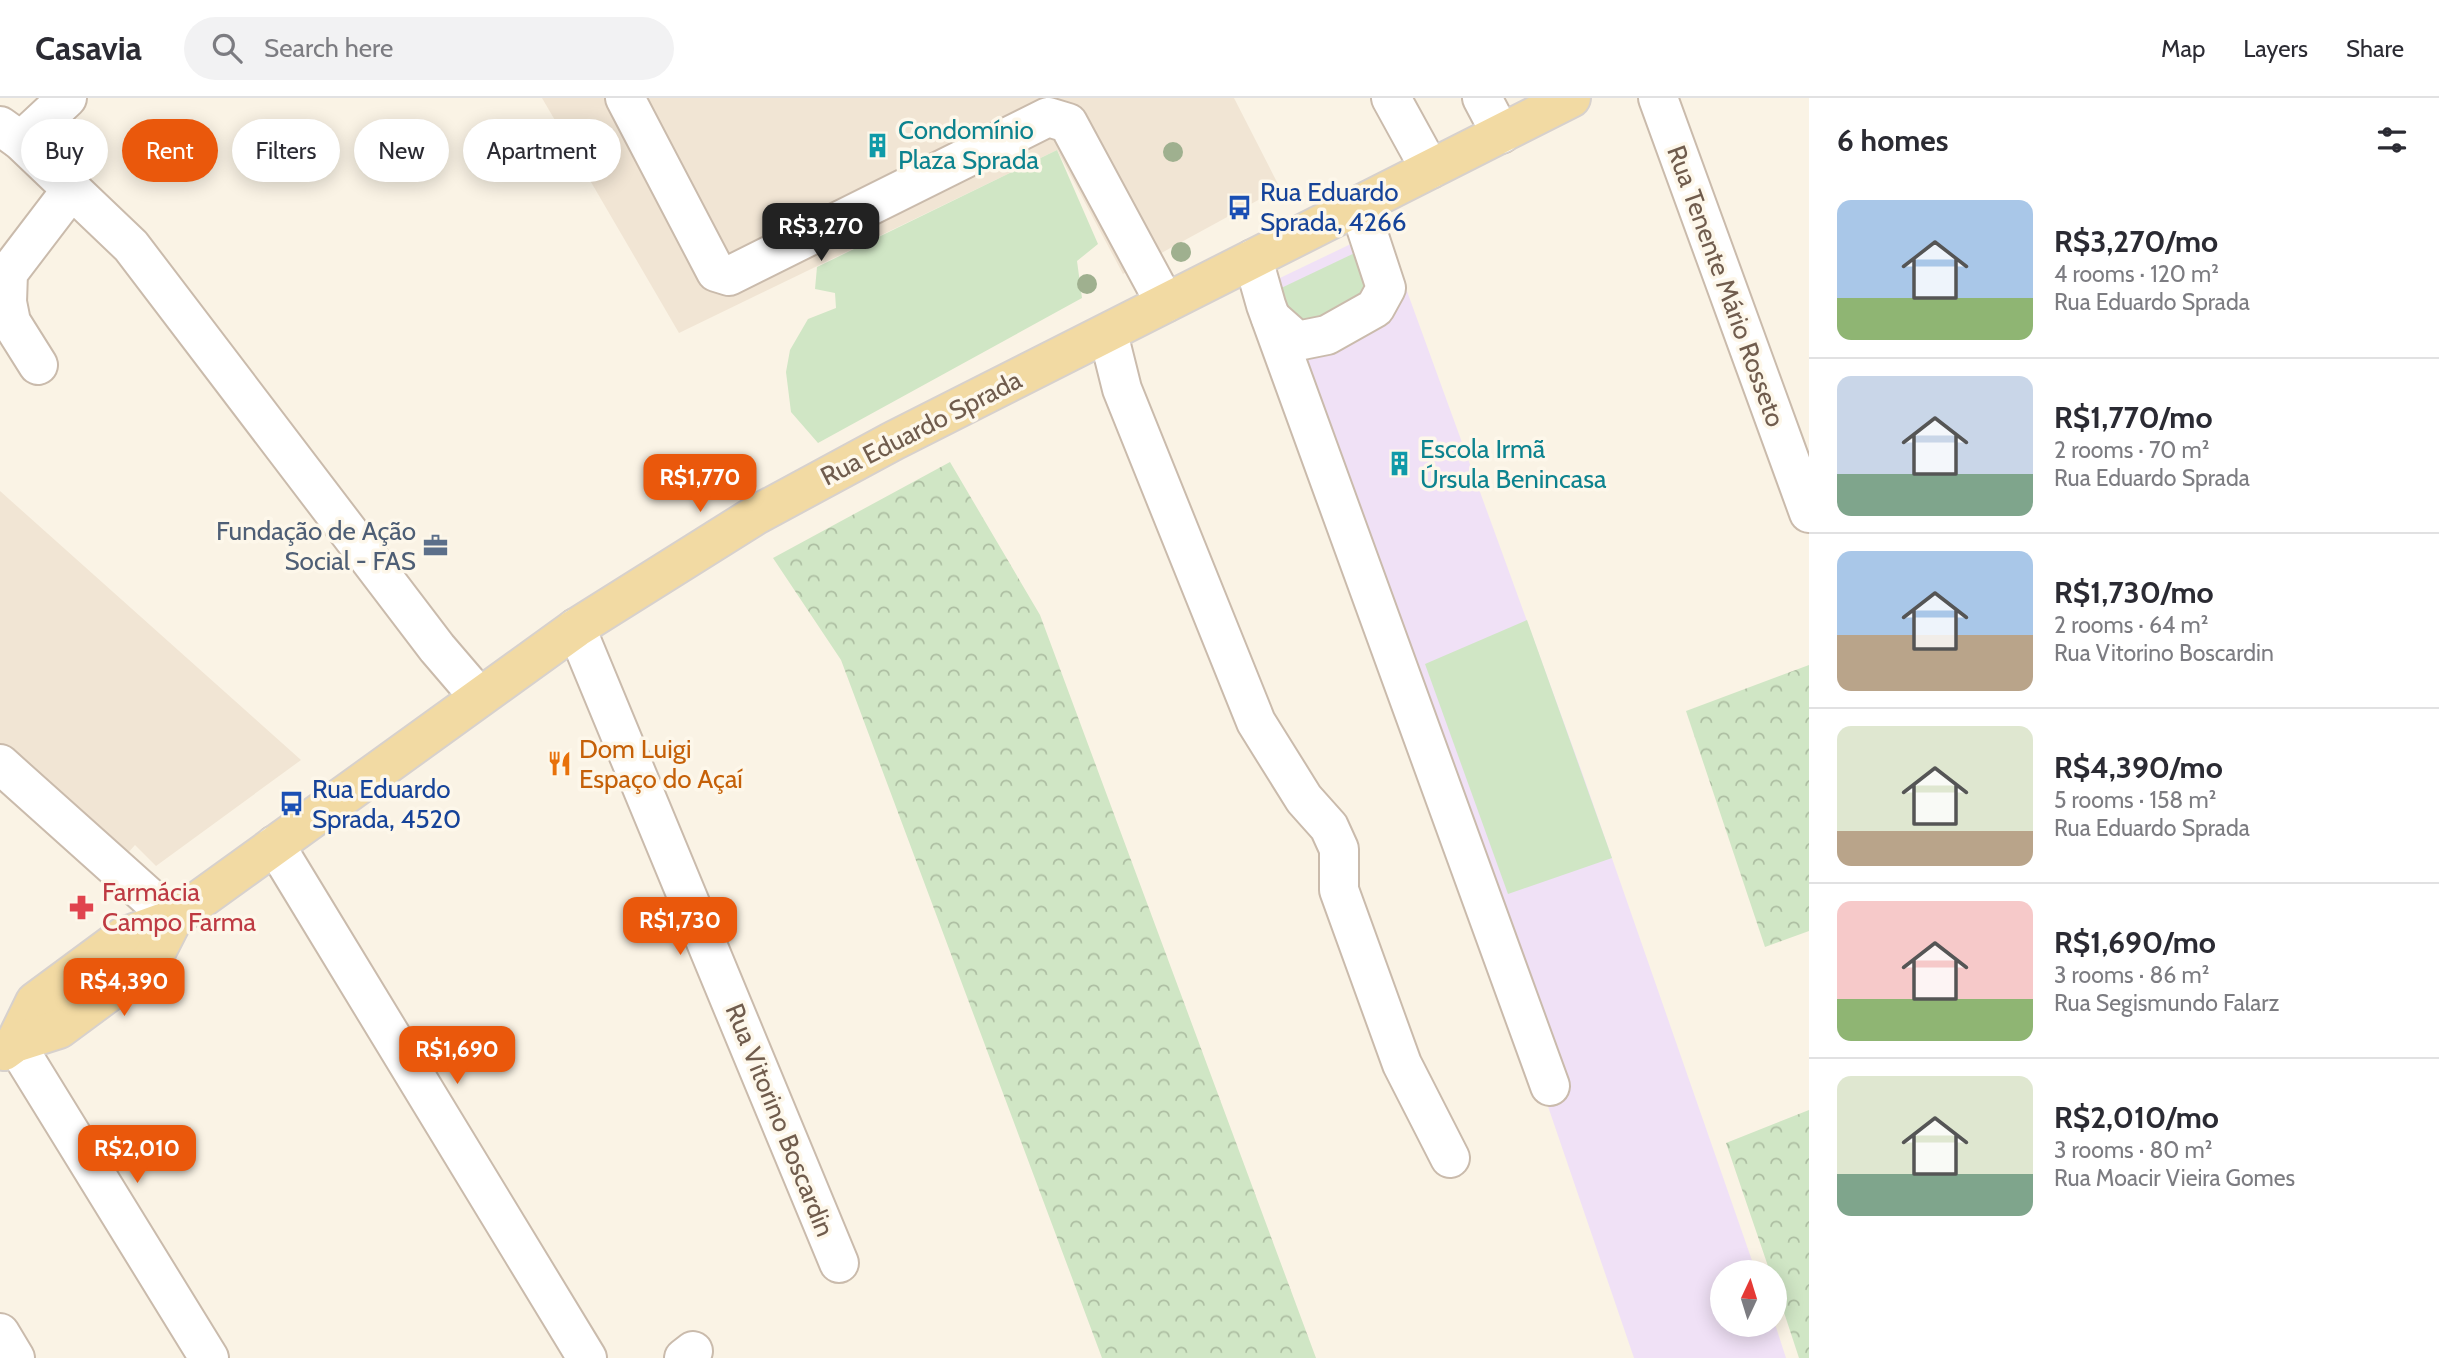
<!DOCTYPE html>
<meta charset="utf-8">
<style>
body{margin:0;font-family:Cabin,sans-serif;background:#f2f2f3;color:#2b2b33;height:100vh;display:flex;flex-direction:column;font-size:26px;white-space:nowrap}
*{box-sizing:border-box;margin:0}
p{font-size:23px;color:#7c7c81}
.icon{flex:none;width:38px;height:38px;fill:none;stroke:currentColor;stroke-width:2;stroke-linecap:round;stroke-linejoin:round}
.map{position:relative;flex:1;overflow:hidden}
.side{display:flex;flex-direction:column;background:#fff;width:630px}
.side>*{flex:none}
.top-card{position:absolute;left:21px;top:21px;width:665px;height:63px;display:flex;gap:14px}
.needle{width:46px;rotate:4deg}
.tools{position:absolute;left:1710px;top:1162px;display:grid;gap:14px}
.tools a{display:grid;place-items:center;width:77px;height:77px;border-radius:50%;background:#fff;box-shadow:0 4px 18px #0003;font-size:35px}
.price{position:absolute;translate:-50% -60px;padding:0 16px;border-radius:14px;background:#ea580c;color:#fff;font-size:23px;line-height:46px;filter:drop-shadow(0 2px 4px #0008)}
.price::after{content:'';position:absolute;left:50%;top:42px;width:21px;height:16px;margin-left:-10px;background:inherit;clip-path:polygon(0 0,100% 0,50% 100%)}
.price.selected{background:#222;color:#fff}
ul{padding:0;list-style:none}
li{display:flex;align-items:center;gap:21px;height:175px;padding:0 28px}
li+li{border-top:2px solid #e1e1e2}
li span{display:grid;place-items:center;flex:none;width:196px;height:140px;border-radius:14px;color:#555}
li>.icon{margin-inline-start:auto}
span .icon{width:84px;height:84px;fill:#fffc;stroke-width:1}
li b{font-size:30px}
h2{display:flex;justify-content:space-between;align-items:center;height:84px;padding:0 28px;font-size:30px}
.tag{padding:0 24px;border-radius:32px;background:#fff;box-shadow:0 4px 18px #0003;font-size:24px;line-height:63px}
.tag.selected{background:#ea580c;color:#fff}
header{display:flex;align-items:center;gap:42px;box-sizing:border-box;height:98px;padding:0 35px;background:#fff;border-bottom:2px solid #e1e1e2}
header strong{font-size:33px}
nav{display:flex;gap:38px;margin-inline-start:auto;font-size:24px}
.search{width:490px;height:63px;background:#f2f2f3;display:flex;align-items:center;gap:18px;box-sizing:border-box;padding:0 24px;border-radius:38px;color:#7c7c81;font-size:26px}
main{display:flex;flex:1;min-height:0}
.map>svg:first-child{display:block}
</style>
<header>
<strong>Casavia</strong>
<div class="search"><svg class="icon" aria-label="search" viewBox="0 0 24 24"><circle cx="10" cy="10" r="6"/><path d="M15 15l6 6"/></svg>Search here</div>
<nav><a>Map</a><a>Layers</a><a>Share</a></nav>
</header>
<main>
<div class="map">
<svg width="1809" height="1260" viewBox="0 0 1809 1260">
<defs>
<pattern id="forest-crowns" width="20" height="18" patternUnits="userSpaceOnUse" patternTransform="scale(1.75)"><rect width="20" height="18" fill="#d0e6c5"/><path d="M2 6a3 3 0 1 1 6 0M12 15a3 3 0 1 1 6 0" fill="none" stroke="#adbea2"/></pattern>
</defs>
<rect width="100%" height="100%" fill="#faf3e5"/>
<g fill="#f1e5d4">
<polygon points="542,0 1234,0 1280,90 1123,176 1057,52 679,235"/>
<polygon points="0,393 301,662 156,768 135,747 109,776 0,680"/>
</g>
<polygon fill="#f0e1f6" points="1384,130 1583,677 1756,1174 1722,1174 1722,1227 1775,1226 1786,1260 1634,1260 1540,985 1251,194"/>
<g fill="#d0e6c5">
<polygon points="1057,52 1098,146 1077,163 1082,200 818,345 791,314 786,274 790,252 808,221 836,210 835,195 815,191 817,169"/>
<polygon points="1361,152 1375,191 1299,231 1277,192"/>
<polygon points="1527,522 1612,760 1508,796 1425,566"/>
</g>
<g fill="url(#forest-crowns)">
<polygon points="950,364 1040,517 1316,1260 1102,1260 841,562 773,460"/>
<polygon points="1809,567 1809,833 1765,849 1686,613"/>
<polygon points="1809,1012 1809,1260 1799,1260 1775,1187 1774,1174 1770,1174 1726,1045"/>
</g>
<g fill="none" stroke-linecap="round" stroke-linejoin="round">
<defs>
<g id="minor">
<polyline points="625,0 716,174 729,178 1048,19 1068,25 1165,205"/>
<polyline points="1391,0 1430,71"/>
<polyline points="1482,0 1501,36"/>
<polyline points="1658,0 1809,415"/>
<polyline points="0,28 21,43 131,148 437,550 479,599"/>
<polyline points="21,43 67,0"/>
<polyline points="1253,161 1266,207 1550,988"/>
<polyline points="1271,220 1297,243 1327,237 1375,210 1386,190 1359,108"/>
<polyline points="1108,235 1122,291 1256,624 1304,701 1329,729 1339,751 1339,792 1402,966 1450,1060"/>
<polyline points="38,267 11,224 7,204 8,175 72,91"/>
<polyline points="576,530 839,1165"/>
<polyline points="0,666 173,821"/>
<polyline points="275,747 587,1260"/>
<polyline points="15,945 209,1260"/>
<polyline points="0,1235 15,1260"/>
<polyline points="684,1260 693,1253"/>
</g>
<g id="major">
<polyline points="15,945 35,904 123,839 173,821 576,530 756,417 893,343 1571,0"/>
<polyline points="4,953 15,945 59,931 152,862 173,821"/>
</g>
</defs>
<use href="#minor" stroke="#cabbac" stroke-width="42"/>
<use href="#major" stroke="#d7d1cd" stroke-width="42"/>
<use href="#minor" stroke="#fff" stroke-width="38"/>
<use href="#major" stroke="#f2daa3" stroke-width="38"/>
</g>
<g fill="#9fb08f">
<circle cx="1173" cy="54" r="10"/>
<circle cx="1181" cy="154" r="10"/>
<circle cx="1087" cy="186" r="10"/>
</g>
<defs>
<symbol id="building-bare" viewBox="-9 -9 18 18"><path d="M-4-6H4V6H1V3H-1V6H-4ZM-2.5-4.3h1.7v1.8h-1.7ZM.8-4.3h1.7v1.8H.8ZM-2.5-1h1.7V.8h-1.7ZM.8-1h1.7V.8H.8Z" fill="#0f9aa8" stroke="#fdf7ea" stroke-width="2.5" paint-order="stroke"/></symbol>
<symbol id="bus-bare" viewBox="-9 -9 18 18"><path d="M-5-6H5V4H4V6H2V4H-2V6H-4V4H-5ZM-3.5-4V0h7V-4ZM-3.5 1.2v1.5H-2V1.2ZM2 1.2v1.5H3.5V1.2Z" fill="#1a4fb4" stroke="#fdf7ea" stroke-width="2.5" paint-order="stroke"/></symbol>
<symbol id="office-bare" viewBox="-9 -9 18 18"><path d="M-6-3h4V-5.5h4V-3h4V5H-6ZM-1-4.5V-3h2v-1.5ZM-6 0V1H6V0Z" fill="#5c6f8a" stroke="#fdf7ea" stroke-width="2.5" paint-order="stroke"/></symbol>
<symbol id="restaurant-bare" viewBox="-9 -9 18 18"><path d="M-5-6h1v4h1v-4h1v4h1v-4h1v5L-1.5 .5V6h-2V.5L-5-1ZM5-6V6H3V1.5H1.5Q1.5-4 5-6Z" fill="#e8710a" stroke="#fdf7ea" stroke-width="2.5" paint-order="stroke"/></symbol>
<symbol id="pharmacy-bare" viewBox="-9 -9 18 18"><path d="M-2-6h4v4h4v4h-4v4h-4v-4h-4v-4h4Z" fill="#e0444e" stroke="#fdf7ea" stroke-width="2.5" paint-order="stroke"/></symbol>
</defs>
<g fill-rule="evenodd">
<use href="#building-bare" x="860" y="30" width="35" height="35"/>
<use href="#bus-bare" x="1222" y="92" width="35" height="35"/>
<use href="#building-bare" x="1382" y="348" width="35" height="35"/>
<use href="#office-bare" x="418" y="430" width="35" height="35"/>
<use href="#restaurant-bare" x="542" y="648" width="35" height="35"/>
<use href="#bus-bare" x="274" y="688" width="35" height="35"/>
<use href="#pharmacy-bare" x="64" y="792" width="35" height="35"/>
</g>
<g text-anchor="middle" stroke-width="7" stroke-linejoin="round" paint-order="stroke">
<g font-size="26" fill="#0d838f" stroke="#fdf7ea" text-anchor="start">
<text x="898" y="41">Condomínio<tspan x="898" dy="30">Plaza Sprada</tspan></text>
<text x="1420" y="360">Escola Irmã<tspan x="1420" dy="30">Úrsula Benincasa</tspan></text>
</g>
<g font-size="26" fill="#164399" stroke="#fdf7ea" text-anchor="start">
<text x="1260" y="103">Rua Eduardo<tspan x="1260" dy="30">Sprada, 4266</tspan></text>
<text x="312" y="700">Rua Eduardo<tspan x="312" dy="30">Sprada, 4520</tspan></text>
</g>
<g font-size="26" fill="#705c4d" stroke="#fdf7ea">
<text transform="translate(1726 188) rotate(70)" y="9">Rua Tenente Mário Rosseto</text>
<text transform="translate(921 330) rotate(-27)" y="9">Rua Eduardo Sprada</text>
<text transform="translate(780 1022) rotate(68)" y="9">Rua Vitorino Boscardin</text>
</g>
<g font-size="26" fill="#4e5e75" stroke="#fdf7ea" text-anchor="end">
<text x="416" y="442">Fundação de Ação<tspan x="416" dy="30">Social - FAS</tspan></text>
</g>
<g font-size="26" fill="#c56008" stroke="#fdf7ea" text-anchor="start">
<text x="579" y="660">Dom Luigi<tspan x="579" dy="30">Espaço do Açaí</tspan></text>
</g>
<g font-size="26" fill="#be3a42" stroke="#fdf7ea" text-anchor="start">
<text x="102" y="803">Farmácia<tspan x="102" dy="30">Campo Farma</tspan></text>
</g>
</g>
</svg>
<div class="tools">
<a><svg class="needle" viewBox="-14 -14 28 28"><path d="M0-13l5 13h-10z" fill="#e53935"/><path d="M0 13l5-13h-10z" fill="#7c7c81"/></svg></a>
</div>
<b class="price selected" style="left:821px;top:165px">R$3,270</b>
<b class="price" style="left:700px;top:416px">R$1,770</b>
<b class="price" style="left:680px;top:859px">R$1,730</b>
<b class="price" style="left:124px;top:920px">R$4,390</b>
<b class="price" style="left:457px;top:988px">R$1,690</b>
<b class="price" style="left:137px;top:1087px">R$2,010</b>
<div class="top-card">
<a class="tag">Buy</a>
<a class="tag selected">Rent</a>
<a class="tag">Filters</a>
<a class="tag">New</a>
<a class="tag">Apartment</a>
</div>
</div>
<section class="side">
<h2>6 homes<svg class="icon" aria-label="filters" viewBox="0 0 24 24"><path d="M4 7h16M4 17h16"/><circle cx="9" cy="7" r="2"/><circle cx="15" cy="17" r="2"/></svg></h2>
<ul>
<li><span style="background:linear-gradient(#a9c7e8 70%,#8fb573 0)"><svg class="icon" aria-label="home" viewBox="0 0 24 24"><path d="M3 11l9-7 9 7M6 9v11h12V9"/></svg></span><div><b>R$3,270/mo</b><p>4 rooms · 120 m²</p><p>Rua Eduardo Sprada</p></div></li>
<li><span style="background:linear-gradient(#c9d6e8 70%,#7fa58c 0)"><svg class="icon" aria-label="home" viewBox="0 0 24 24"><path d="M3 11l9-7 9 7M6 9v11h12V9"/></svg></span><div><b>R$1,770/mo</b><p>2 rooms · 70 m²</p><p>Rua Eduardo Sprada</p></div></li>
<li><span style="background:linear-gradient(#a9c7e8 60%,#b9a48a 0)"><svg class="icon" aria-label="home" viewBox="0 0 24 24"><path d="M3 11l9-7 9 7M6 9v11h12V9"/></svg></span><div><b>R$1,730/mo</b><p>2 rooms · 64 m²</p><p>Rua Vitorino Boscardin</p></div></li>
<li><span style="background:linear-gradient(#dfe7d0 75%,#b9a48a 0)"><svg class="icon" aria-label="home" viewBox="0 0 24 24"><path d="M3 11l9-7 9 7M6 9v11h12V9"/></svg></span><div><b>R$4,390/mo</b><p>5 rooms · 158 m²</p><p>Rua Eduardo Sprada</p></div></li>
<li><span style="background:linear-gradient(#f6c9c9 70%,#8fb573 0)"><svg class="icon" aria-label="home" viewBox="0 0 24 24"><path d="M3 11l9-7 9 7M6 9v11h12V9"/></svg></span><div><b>R$1,690/mo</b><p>3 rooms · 86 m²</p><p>Rua Segismundo Falarz</p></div></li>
<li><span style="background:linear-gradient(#dfe7d0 70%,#7fa58c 0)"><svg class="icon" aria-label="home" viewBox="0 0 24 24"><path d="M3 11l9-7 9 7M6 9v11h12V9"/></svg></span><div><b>R$2,010/mo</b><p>3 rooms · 80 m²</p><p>Rua Moacir Vieira Gomes</p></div></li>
</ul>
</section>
</main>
